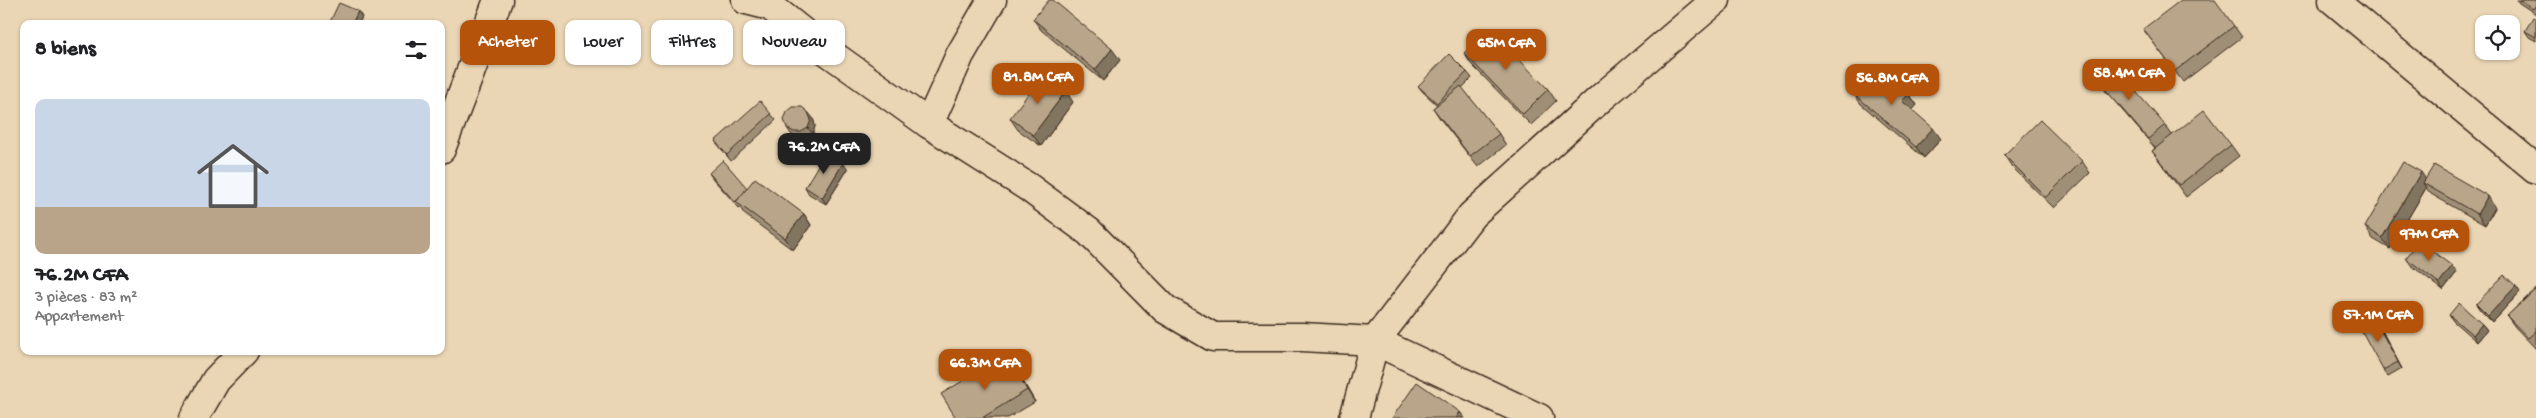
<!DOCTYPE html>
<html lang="fr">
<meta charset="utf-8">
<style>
body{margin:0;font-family:"Gochi Hand",sans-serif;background:#f2f2f2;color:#202124;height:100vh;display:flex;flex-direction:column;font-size:19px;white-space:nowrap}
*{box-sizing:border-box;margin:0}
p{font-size:16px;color:#757577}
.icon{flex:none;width:28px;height:28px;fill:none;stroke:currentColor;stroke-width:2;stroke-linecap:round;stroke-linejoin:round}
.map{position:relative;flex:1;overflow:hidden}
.drawer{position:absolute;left:20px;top:20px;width:425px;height:335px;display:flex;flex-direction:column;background:#fff;border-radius:10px;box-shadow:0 1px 4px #0004}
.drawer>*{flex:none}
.guide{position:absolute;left:460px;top:20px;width:475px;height:45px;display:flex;gap:10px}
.tools{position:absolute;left:2475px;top:15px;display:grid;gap:10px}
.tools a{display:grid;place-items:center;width:45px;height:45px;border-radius:10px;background:#fff;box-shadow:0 1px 4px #0004;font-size:25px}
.price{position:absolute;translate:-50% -42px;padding:0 11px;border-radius:10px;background:#b45309;color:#fff;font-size:16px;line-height:32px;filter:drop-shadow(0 1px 2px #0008)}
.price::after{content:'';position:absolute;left:50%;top:30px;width:15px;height:11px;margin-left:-8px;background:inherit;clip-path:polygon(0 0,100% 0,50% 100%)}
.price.current{background:#222;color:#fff}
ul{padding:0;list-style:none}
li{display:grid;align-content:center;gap:10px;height:265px;padding:0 15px}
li+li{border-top:1px solid #e0e0e0}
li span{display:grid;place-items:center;height:155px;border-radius:10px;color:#555}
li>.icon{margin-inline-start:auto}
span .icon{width:90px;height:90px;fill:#fffc;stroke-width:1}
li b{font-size:21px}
h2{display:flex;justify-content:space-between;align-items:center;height:60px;padding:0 15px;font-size:21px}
.pill{padding:0 18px;border-radius:10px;background:#fff;box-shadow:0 1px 4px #0004;font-size:18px;line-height:45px}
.pill.current{background:#b45309;color:#fff}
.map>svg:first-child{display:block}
</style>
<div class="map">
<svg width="2536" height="418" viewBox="0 0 2536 418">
<rect width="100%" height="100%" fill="#ead6b4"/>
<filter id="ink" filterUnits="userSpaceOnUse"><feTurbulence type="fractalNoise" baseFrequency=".02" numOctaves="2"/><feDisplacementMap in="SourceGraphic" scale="10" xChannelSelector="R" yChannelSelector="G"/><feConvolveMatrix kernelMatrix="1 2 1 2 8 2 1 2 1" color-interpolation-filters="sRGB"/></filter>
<g filter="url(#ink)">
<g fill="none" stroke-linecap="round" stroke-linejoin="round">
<defs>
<g id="minor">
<polyline points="746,0 770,6 820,46 929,124 1028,187 1089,232 1165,309 1213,337 1302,337 1375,341 1539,418"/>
<polyline points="2333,0 2536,169"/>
<polyline points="929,124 960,55 992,0"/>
<polyline points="441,149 498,0"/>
<polyline points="194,418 216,380 244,351"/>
<polyline points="1354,418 1375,341 1472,215 1601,98 1716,0"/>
</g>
</defs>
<use href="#minor" stroke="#3b2a1e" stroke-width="31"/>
<use href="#minor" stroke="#ead6b4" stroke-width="28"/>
</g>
<g fill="#9f8f77" stroke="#3b2a1e">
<polygon points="2517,0 2536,0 2536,14 2519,3"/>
<polygon points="1033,19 1120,60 1103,81 1041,30"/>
<polygon points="2536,19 2536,41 2529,37 2525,31"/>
<polygon points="2234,26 2242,37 2183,82 2143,29"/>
<polygon points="1464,53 1548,89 1556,101 1531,125 1471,64"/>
<polygon points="1467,72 1472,78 1462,88 1499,134 1506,145 1478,167 1441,120 1433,108 1437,105 1423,92 1418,86"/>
<polygon points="2094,76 2165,125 2172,135 2231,145 2239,156 2186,197 2152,151 2155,148 2102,87"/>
<polygon points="1853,93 1909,94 1917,105 1912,110 1941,139 1924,158 1861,104"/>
<polygon points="1073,102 1041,146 1018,130 1010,118"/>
<polygon points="771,114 776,120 731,161 715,141"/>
<polygon points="813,118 815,126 813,134 806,139 798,139 791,134 787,128"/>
<polygon points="2004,155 2082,161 2090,173 2054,208 2012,167"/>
<polygon points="848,169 826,204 809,194 805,187"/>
<polygon points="709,173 747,188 804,214 811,225 793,250 744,214 740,207 739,208 713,179"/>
<polygon points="2425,179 2495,208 2485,225 2431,194 2426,188 2390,249 2373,239 2365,227"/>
<polygon points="2406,258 2452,266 2457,272 2443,290 2411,265"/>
<polygon points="2536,289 2536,349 2515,327 2507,316"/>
<polygon points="2520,292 2492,322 2480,310 2476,304"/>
<polygon points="2449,315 2482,324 2487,330 2477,342 2453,321"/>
<polygon points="2378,323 2402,369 2388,377 2383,370"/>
<polygon points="1006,355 1014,366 1035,402 1008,418 956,418"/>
</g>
<g fill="#827461" stroke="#3b2a1e">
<polygon points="358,11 362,17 359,24 352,24"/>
<polygon points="1112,49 1120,60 1103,81 1095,70"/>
<polygon points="1066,91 1073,102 1041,146 1033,135"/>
<polygon points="1909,94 1917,105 1910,113 1902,101"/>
<polygon points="808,112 813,118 815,126 813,134 808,128"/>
<polygon points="1933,128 1941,139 1924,158 1916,147"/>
<polygon points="843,163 848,169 826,204 822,198"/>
<polygon points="2421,172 2429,184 2423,183 2426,188 2390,249 2382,238"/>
<polygon points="2488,196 2495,208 2485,225 2477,214"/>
<polygon points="804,214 811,225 793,250 785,238"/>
<polygon points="2452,266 2457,272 2443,290 2439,283"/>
<polygon points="2516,286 2520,292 2492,322 2488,316"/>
<polygon points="2373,317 2378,323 2402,369 2398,362"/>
<polygon points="2482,324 2487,330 2477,342 2473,335"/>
<polygon points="1006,355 1014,366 1035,402 1027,390"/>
<polygon points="1460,412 1465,418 1456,418"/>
</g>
<g fill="#b9a68a" stroke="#3b2a1e">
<polygon points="1049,0 1053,0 1112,49 1095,70 1033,19"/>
<polygon points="2181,0 2215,0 2234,26 2175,71 2143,29"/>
<polygon points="2520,0 2536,0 2536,5 2533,9"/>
<polygon points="339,3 358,11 352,24 329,24"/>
<polygon points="2533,17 2536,19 2536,37 2525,31"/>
<polygon points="1489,29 1548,89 1523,114 1464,53"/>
<polygon points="1449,54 1467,72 1437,103 1418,86"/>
<polygon points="2110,62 2165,125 2148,139 2094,76"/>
<polygon points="1876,66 1909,94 1902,101 1933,128 1916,147 1853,93"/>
<polygon points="1043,74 1066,91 1033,135 1010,118"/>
<polygon points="1461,86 1499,134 1470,156 1433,108"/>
<polygon points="760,101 771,114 727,155 715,141"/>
<polygon points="793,107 802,107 808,112 811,120 808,128 801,132 794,132 787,128 784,120 787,112"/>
<polygon points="2204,110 2231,145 2179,185 2152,151"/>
<polygon points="2040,120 2082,161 2046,197 2004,155"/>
<polygon points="826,152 843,163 822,198 805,187"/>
<polygon points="723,160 747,188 742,195 735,202 709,173"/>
<polygon points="2403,162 2421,172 2382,238 2365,227"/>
<polygon points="2434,165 2488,196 2477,214 2423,183"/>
<polygon points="755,178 804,214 785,238 736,202"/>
<polygon points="2419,241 2452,266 2439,283 2406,258"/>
<polygon points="2504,275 2516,286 2488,316 2476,304"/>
<polygon points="2536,289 2536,331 2528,338 2507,316"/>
<polygon points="2459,303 2482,324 2473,335 2449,315"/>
<polygon points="2373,317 2398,362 2383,370 2358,324"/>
<polygon points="1006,355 1027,390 982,418 956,418 941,394"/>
<polygon points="1417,382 1460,412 1456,418 1392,418"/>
</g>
</g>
</svg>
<div class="tools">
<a><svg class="icon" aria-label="locate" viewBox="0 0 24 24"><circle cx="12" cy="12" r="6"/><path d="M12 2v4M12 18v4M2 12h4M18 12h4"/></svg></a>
</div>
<b class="price" style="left:1506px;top:71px">65M CFA</b>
<b class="price" style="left:2129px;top:101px">58.4M CFA</b>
<b class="price" style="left:1038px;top:105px">81.8M CFA</b>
<b class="price" style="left:1892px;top:106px">56.8M CFA</b>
<b class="price current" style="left:824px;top:175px">76.2M CFA</b>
<b class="price" style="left:2429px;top:262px">97M CFA</b>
<b class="price" style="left:2378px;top:343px">57.1M CFA</b>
<b class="price" style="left:985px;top:391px">66.3M CFA</b>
<div class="guide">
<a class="pill current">Acheter</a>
<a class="pill">Louer</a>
<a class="pill">Filtres</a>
<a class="pill">Nouveau</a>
</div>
<section class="drawer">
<h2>8 biens<svg class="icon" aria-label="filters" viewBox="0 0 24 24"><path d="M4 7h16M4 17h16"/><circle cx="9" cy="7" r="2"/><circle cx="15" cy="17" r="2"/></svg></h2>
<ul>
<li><span style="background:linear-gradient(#c9d6e8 70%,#b9a48a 0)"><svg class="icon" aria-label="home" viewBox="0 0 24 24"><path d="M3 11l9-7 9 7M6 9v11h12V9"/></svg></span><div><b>76.2M CFA</b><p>3 pièces · 83 m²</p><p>Appartement</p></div></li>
</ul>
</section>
</div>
